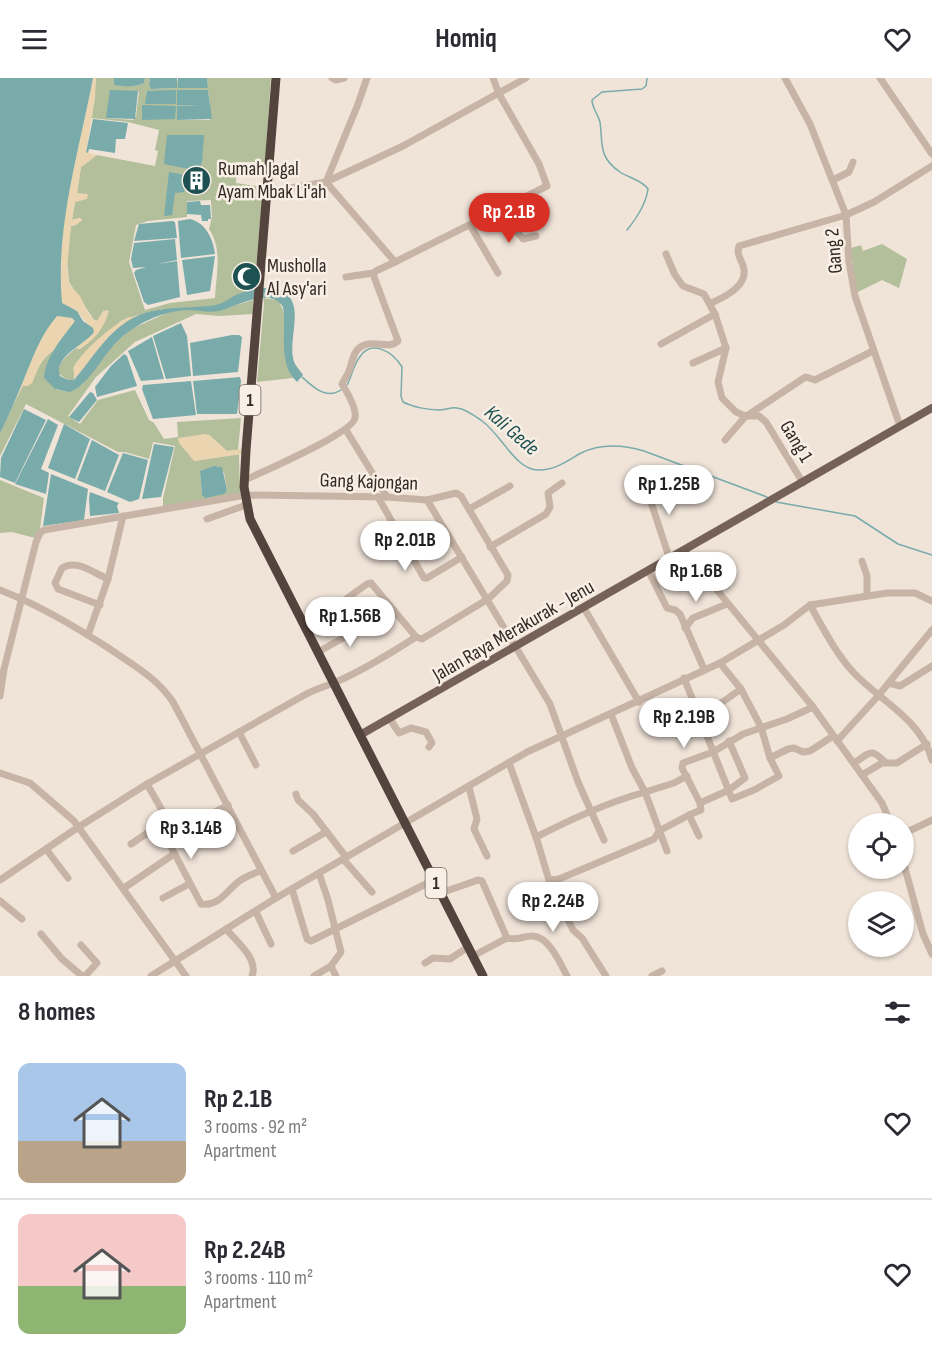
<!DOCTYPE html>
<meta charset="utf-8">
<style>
body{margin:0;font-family:"Sofia Sans Condensed",sans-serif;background:#f2f2f3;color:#2b2b33;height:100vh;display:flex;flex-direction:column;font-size:22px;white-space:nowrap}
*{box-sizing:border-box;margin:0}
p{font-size:20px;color:#7c7c81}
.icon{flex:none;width:33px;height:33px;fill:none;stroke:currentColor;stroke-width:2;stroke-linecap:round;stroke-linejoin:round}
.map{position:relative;height:898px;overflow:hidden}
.sheet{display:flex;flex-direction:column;background:#fff;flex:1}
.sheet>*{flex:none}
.tools{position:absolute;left:848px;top:735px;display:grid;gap:12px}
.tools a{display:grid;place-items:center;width:66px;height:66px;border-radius:50%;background:#fff;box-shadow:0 2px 4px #0004;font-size:30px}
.price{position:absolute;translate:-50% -51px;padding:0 14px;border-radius:21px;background:#fff;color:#222;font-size:20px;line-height:39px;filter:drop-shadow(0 2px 3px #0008)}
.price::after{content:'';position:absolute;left:50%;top:36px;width:18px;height:14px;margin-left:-9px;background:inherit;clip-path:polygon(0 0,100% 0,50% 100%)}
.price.on{background:#d93025;color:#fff}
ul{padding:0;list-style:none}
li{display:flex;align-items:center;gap:18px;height:150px;padding:0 18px}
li+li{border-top:2px solid #e1e1e2}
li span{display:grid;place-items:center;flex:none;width:168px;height:120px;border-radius:12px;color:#555}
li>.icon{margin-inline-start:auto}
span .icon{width:72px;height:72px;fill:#fffc;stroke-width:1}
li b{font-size:26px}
h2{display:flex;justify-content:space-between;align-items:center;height:72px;padding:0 18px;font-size:26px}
header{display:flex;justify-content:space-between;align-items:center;height:78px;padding:0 18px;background:#fff;font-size:27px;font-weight:700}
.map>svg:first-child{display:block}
</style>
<header><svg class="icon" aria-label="menu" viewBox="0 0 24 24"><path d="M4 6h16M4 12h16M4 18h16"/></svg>Homiq<svg class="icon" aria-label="heart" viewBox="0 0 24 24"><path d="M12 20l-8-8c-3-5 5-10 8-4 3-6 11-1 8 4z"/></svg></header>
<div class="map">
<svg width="932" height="898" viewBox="0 0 932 898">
<rect width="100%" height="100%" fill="#f0e4d9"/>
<g fill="#b3be9a" fill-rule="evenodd">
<path d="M96 0H114V5C123 8 135 10 144 5L145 0H150L149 8 153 11 177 10V0L179 10 208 9 207 0H271L265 84H236V105L263 109 254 212 246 213 220 232 253 222V236L219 238 196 236 135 264 96 299 68 338 80 346 98 322 135 312 149 342 154 345 164 361 178 359 177 344 241 340 238 372 227 373 209 357 187 360 194 383 239 376 240 416 163 429V420L175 368 153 364 149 381 125 374H118L26 326 0 378V355L2 350 23 307 32 305C37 291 41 281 54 272L47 288 44 300 57 312 72 313 83 306 109 271 131 251 167 235 162 231C149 236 133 237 121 243L78 283 75 287 74 302H68L59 296C57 284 68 277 76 270L80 271C97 259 101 253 104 232L97 243 94 242 69 204 67 182 71 148 76 147 82 142 80 140 72 142 75 124 87 120 77 115 81 89 97 77 155 88 158 73 155 72 159 52 128 44 91 40ZM177 12H208L210 26 177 27ZM136 13 139 14 136 38 133 42 106 40ZM210 27V42H177V28ZM211 122 212 139 209 151C223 172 216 196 215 220L170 225 145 232 129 184 136 147 148 143 187 139V123ZM219 388 224 395 227 412 202 417 200 393Z"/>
<polygon points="882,166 907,181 899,210 882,202 856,215 851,170 861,167 863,173"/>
<path d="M263 220 277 222C291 235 283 280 293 300L257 304 264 225Z"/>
<polygon points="0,402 44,420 40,451 35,460 12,454 0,455"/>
</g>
<g fill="#ead5b0">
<path d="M93 0H96L95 21 86 74 97 77 81 89 77 115 88 116 87 121 75 124 72 142 80 140 82 142 76 147 71 148 67 189 69 206 80 218 90 238 94 242 97 243 105 232 109 233C104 250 94 264 78 271L76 270 94 254 77 233 61 225C55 150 79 74 93 0Z"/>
<path d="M56 238 70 239 75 243 54 272 47 277 40 286 32 305 28 308H23L16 321C28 292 36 263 56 238Z"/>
<path d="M129 239H136L115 253 75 301 73 290C83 272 111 248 129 239Z"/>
<polygon points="205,356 209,357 227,373 242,371 242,376 194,383 179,365 178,360"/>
</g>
<g fill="#79abab">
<path d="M0 0H93C79 74 55 150 62 225L77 233 83 243 93 250 94 254C85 267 53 278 60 298L68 302H74C93 280 108 252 135 239 160 227 189 231 216 227 225 225 232 218 241 215 253 210 279 206 289 218 303 236 286 266 295 286 297 290 301 293 303 297L297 304C277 285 287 253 283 229 270 208 236 229 219 233 208 235 198 232 187 232 163 233 137 245 120 261 104 274 89 308 70 314L55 311 44 300C45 279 63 259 75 243L72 240 57 238C39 259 32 282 22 306 15 323 8 339 0 355Z"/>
<path d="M114 0H145L144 5C136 10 123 8 114 7Z"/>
<polygon points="150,0 177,0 177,10 151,11 149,7"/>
<polygon points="178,0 207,0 208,10 178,10"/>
<polygon points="110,12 138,13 135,41 106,40"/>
<polygon points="176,12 176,26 145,26 147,13"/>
<polygon points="177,12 208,12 212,41 177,42 177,28 200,27 177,27"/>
<polygon points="142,27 176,28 175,41 142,42"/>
<polygon points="93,41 128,45 125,61 116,61 115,75 89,71 88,75 86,74"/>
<polygon points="167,57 204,57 202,84 198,93 164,86"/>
<polygon points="169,94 185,97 184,102 188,105 184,114 175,115 172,137 164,138"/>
<polygon points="200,123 201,127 210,127 211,141 208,141 208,143 202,143 201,137 187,136 187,124"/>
<path d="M190 141C206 145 213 161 215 176L181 180 178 143Z"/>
<polygon points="172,143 175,144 177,160 134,163 139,146"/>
<polygon points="175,161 177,182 157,186 177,183 180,219 148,227 144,224 134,195 136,192 146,189 133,190 131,181 134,165"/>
<polygon points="215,178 210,213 187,217 182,182"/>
<polygon points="181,245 187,258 191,298 166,301 153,258"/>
<polygon points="232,257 239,257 242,259 238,294 193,298 190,265"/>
<polygon points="152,259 164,301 141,303 128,273"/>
<polygon points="124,276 127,278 137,308 97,319 95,309 111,288"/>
<polygon points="240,299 241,303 237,336 197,336 193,303"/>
<polygon points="191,303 196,337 153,341 142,311 143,307"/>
<polygon points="90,314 93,315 97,322 79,344 69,339"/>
<polygon points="24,331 46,342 15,405 0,399 1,380"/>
<polygon points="48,341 58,347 41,391 49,395 46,416 15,406"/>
<polygon points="64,346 90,361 75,401 48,390"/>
<polygon points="92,362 119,377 105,413 77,402"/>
<polygon points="154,366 174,369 161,419 142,421"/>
<polygon points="123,375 148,382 139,421 130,424 107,414"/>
<polygon points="214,388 222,389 227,412 224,416 205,420 202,417 200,393"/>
<polygon points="51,396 88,411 84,442 43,448"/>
<polygon points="90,414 119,425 117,428 119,435 90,438 89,420"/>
</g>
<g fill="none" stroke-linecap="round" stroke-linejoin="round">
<g stroke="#79abab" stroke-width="1.5">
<path d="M627 152C636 141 646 125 648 111 642 102 629 100 620 94 598 79 603 66 600 44 598 36 592 30 592 22L602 14 642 11 646 8 647 0"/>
<path d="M302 299C313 309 326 322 341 312"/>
<path d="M347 307C352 298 353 288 359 280 371 260 393 274 402 289L401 318 403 324C413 329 428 332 439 332 445 332 451 329 457 330 466 331 475 338 482 343 501 356 516 393 539 392 556 392 567 383 581 375 601 365 624 367 644 373L767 419"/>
<polyline points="776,424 855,438 898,466 932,477"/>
</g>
<g stroke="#c7b4a6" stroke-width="7">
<polyline points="332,0 336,2 344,0"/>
<polyline points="367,0 358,26 326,104 395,184 547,108 539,86 499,16 493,0"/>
<polyline points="785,0 810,46 846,137 849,184 855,218 900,348"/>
<polyline points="880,0 932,76"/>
<polyline points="833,102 849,94 853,84"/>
<polyline points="267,114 326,104 403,68 526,0"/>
<polyline points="499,132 523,161 536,158"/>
<polyline points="470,147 498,195"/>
<polyline points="666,176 675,197 683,208 704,216 715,236 726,270 718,304 722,320 736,334 745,338 759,338 766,344 803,405"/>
<polyline points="346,199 373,195"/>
<path d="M711 225C723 220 747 209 744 191 742 182 736 177 739 168L846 137 874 124 932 88"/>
<polyline points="661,266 715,236"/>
<polyline points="693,285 726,270"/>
<polyline points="346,352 387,419"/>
<polyline points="725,362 745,339 804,300 806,299 815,302 873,273"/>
<polyline points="646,401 650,421 670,482"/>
<path d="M245 402C262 394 353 355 355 340 357 330 347 314 342 306 344 302 347 298 349 293 352 286 352 277 358 271 370 259 388 273 398 263L373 196 376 193 395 184"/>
<polyline points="378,419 424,500 427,500 462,479"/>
<polyline points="650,421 690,413"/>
<polyline points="469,431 510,408"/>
<polyline points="207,441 246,427"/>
<polyline points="490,469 546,436 550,429 548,415 562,405"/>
<polyline points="685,473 813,629 882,725 891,746"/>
<polyline points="862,483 867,498 867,518"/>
<polyline points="649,494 667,530 675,532 680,536 704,591"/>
<path d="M0 512C39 527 74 548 110 571 133 587 157 600 173 624L276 820"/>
<path d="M100 527 58 511 55 505 62 490C78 481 93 495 108 501"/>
<path d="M810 527C823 550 835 574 853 594 880 623 921 641 932 682"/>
<polyline points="584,530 639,624"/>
<polyline points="305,550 367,506 371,505 416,559 422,561 488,521 507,503 508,497 461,418 456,415 427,422"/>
<polyline points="685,550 693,540 727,526"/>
<polyline points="88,557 108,501 123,438"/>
<polyline points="318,574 352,555 357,546 365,540"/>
<polyline points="684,600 732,721 754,712 779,698 770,680 761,649 741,611"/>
<polyline points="889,605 900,608 932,588"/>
<polyline points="0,618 4,591 36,464 40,455 44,452 246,417 387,419 427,422 550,626 578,704 604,762"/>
<polyline points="700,640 741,611 720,585"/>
<polyline points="390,641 399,655 411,650 426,654 432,665 429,669"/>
<polyline points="239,654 256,687"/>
<polyline points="837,663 878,618 932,552"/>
<polyline points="770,680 788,671 794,670 803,674 810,673 833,658"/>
<polyline points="509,685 537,762 549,802 559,801 647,764 654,761 659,753 689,737"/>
<path d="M854 685C870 675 870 669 885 684"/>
<polyline points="0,695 30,705 74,743 186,898"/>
<polyline points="862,697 882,685 897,685 927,666"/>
<path d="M147 706 175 755 168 759V763L201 826C218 829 227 813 238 804 244 799 253 796 260 793"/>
<polyline points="469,709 477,741 474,751 487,778"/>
<polyline points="296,716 298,722 313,736 346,779"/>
<polyline points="700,725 682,690 683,685 713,674 743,656 787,641 813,629"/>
<polyline points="175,755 228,727"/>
<polyline points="903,756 932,742"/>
<polyline points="699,758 689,737 701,732 700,725 729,712 745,700 729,663"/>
<path d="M536 759C572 741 606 725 645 714L632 690 611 636"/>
<polyline points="131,766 167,742"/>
<polyline points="46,771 68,800"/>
<polyline points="293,773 326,754"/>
<polyline points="667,773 645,714 674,705 687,698"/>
<polyline points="343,781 372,814"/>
<polyline points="903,783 923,856 932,876"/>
<path d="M0 802 77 750 147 706 301 619C312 612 324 609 336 604 364 592 391 575 416 559"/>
<polyline points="549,802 573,852 582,860 606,898"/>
<polyline points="124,810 174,776"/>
<polyline points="292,811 307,861 311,863 434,802"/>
<polyline points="441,815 478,802 482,803 507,860 473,878"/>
<polyline points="163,820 189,806"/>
<polyline points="0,823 22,841"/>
<polyline points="256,834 271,866"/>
<path d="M226 851C236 863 259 881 252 898"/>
<polyline points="41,856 62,881 82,898"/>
<path d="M507 860C517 863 523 858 532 858 549 858 560 885 567 898"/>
<polyline points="81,867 97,885 85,898"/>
<polyline points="425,885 433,880 450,881 468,869"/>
<polyline points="331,888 336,898"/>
<polyline points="151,898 276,820 527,674 720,585 784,547 810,527 887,515 915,515 932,523"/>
<polyline points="314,898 331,888 341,874 328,822 319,795"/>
<polyline points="652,898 662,893"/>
</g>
<polyline stroke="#756158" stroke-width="8" points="360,657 932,330"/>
<polyline stroke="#54443e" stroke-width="9" points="276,0 246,372 244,409 250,441 483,898"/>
</g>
<defs>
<symbol id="building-disc" viewBox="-11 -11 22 22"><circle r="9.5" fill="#1e5152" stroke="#f8efe5"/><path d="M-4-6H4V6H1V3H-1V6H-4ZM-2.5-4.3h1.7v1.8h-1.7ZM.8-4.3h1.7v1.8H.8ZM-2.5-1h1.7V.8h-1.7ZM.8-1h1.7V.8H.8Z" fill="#fff"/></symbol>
<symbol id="mosque-disc" viewBox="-11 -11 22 22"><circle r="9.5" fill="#1e5152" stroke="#f8efe5"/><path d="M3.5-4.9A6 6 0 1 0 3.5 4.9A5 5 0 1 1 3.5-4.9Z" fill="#fff"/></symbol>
</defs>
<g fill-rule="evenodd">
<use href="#building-disc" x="180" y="86" width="33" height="33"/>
<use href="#mosque-disc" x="230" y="182" width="33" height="33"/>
</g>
<g text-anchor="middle" stroke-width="5" stroke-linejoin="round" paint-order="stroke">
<g fill="#f8efe5" stroke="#6e655f" stroke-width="1.5">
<rect x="239.5" y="307" width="21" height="30" rx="4.5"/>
<rect x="425.5" y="790" width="21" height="30" rx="4.5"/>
</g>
<g font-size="18" font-weight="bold" fill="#332a26">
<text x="250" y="328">1</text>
<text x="436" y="811">1</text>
</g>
<g font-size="20" fill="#332a26" stroke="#f8efe5" text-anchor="start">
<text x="218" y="97">Rumah Jagal<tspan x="218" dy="23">Ayam Mbak Li'ah</tspan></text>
<text x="267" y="194">Musholla<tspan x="267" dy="23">Al Asy'ari</tspan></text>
</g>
<g font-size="20" fill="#332a26" stroke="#f8efe5">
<text transform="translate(833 173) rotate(-95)" y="7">Gang 2</text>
<text transform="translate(797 363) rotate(59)" y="7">Gang 1</text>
<text transform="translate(369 403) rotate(2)" y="7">Gang Kajongan</text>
<text transform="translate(513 552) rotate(-30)" y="7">Jalan Raya Merakurak - Jenu</text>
</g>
<g font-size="21" font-style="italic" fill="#1e5152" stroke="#f8efe5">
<text transform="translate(512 352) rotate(41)" y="7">Kali Gede</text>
</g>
</g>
</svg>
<div class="tools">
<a><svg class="icon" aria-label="locate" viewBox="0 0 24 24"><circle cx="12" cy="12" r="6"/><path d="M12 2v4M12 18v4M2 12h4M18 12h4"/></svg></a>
<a><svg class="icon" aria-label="layers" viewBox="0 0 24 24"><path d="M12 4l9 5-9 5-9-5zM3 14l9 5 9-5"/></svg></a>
</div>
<b class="price on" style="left:509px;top:166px">Rp 2.1B</b>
<b class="price" style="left:669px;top:438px">Rp 1.25B</b>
<b class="price" style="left:405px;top:494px">Rp 2.01B</b>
<b class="price" style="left:696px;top:525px">Rp 1.6B</b>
<b class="price" style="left:350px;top:570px">Rp 1.56B</b>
<b class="price" style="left:684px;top:671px">Rp 2.19B</b>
<b class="price" style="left:191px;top:782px">Rp 3.14B</b>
<b class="price" style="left:553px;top:855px">Rp 2.24B</b>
</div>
<section class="sheet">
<h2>8 homes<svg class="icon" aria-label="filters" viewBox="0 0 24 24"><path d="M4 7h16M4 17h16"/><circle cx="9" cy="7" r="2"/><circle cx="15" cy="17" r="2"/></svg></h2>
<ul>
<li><span style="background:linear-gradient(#a9c7e8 65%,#b9a48a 0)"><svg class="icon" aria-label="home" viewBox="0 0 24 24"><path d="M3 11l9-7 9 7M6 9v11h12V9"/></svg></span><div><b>Rp 2.1B</b><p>3 rooms · 92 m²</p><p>Apartment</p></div><svg class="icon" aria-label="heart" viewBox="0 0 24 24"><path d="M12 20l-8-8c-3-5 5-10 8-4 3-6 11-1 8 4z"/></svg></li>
<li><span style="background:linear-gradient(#f6c9c9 60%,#8fb573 0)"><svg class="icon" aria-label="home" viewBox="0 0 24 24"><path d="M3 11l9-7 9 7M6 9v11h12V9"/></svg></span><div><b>Rp 2.24B</b><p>3 rooms · 110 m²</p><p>Apartment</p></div><svg class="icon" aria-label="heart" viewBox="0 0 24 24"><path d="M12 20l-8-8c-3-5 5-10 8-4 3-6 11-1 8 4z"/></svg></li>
</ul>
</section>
